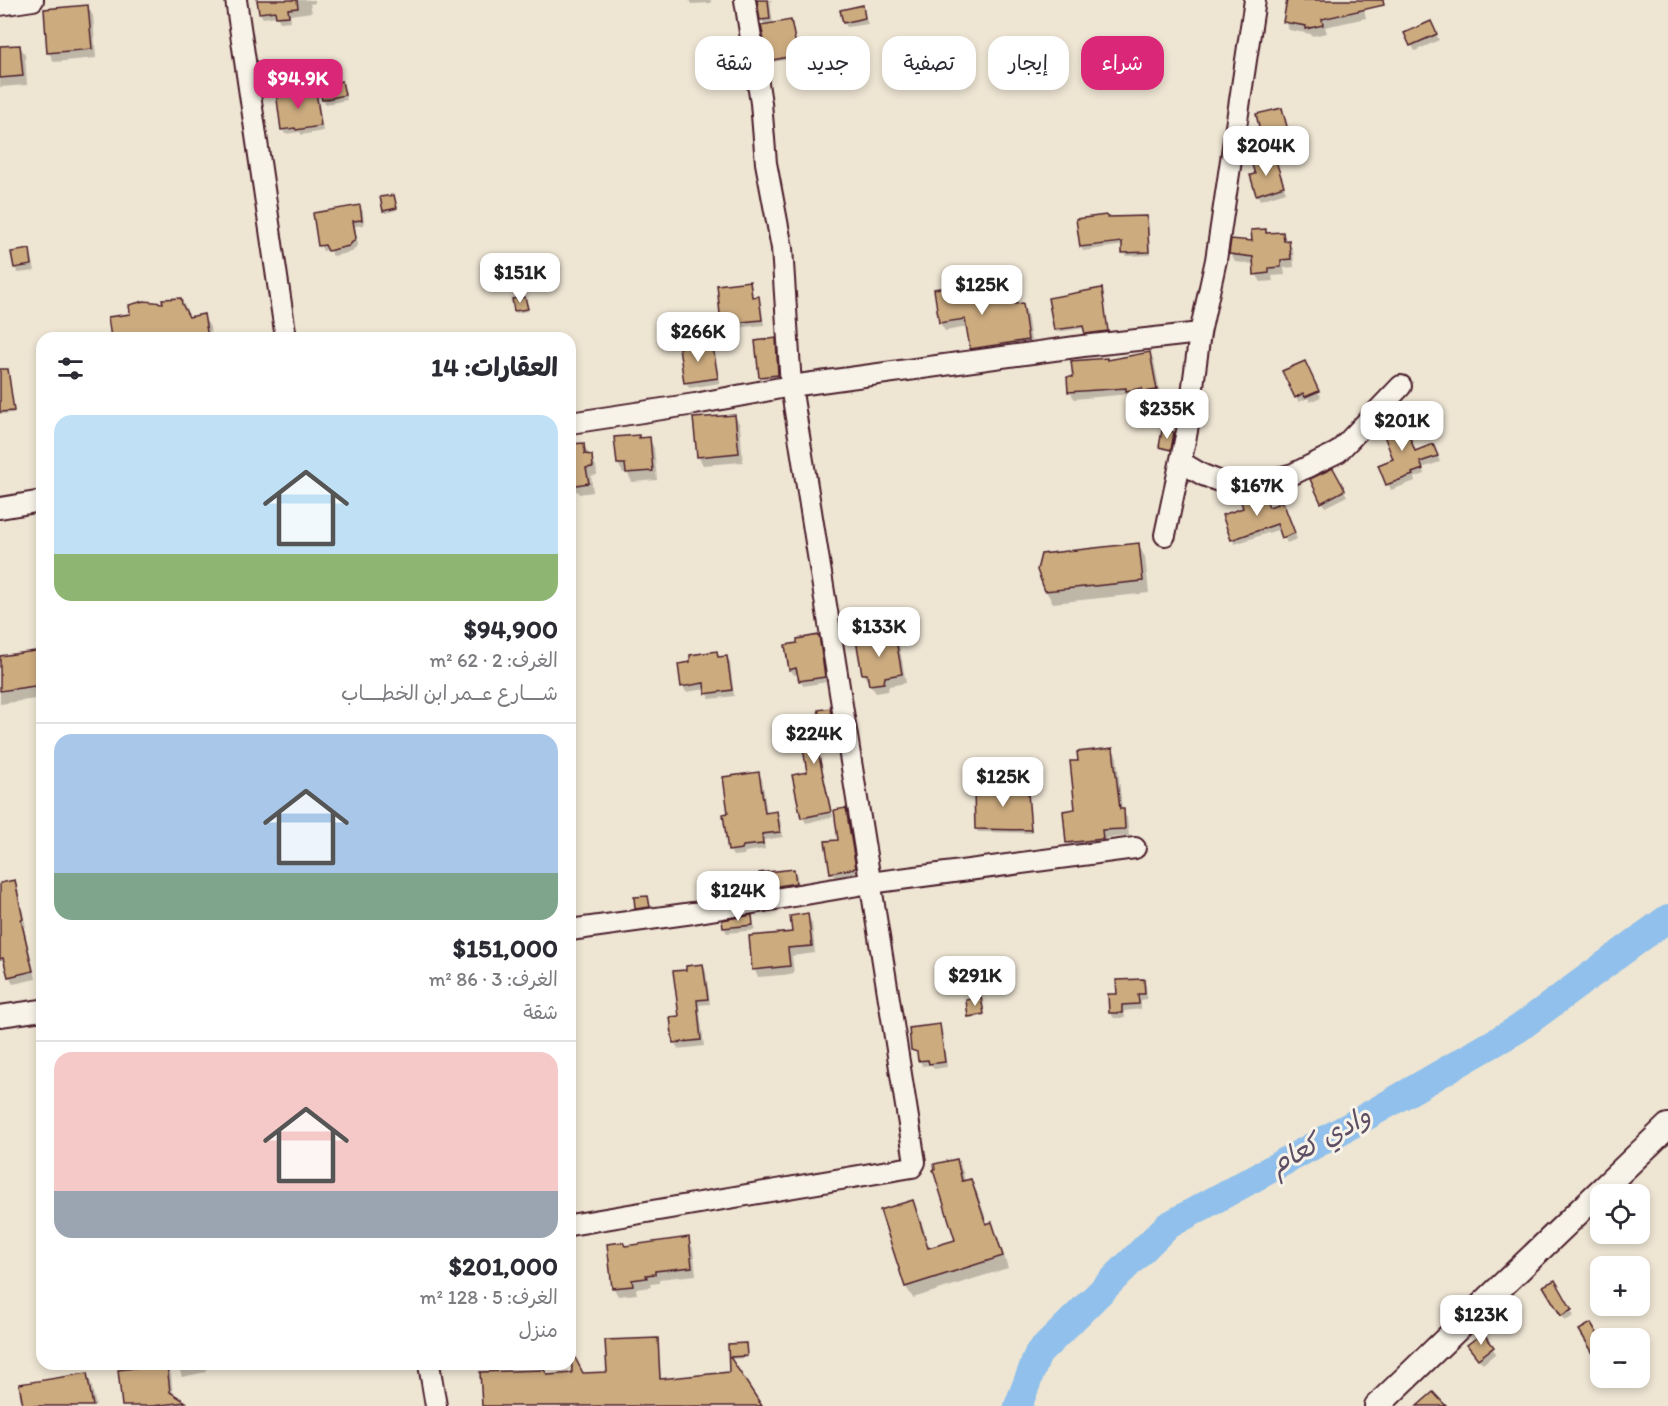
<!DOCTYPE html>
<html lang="ar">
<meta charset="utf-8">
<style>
body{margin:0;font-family:Itim,"Playpen Sans Arabic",sans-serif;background:#f2f2f3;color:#2b2b33;direction:rtl;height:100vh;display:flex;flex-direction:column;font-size:22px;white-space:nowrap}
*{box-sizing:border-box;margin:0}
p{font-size:20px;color:#7c7c81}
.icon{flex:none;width:33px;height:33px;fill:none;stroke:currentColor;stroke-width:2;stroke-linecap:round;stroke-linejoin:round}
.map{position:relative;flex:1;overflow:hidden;direction:ltr}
.side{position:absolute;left:36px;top:332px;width:540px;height:1038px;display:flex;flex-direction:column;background:#fff;border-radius:18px;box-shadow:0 3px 9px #0003;direction:rtl}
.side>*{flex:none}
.banner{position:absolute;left:594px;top:36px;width:570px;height:54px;direction:rtl;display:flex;gap:12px}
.buttons{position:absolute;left:1590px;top:1184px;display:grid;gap:12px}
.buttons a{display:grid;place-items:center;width:60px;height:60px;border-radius:12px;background:#fff;box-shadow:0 3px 9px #0003;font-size:30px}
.price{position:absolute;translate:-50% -51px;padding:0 14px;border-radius:12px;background:#fff;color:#222;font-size:20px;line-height:39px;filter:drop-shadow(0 2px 3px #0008)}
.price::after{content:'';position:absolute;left:50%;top:36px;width:18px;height:14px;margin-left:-9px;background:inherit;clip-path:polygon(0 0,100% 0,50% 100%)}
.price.active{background:#db2777;color:#fff}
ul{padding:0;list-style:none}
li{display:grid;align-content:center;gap:12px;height:318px;padding:0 18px}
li+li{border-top:2px solid #e1e1e2}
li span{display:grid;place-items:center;height:186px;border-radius:18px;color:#555}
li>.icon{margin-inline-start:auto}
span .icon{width:108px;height:108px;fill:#fffc;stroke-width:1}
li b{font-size:26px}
h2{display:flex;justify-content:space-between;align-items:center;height:72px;padding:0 18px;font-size:26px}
.pill{padding:0 21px;border-radius:18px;background:#fff;box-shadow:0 3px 9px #0003;font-size:21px;line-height:54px}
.pill.active{background:#db2777;color:#fff}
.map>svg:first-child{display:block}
</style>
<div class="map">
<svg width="1668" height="1406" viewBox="0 0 1668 1406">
<rect width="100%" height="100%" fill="#eee5d3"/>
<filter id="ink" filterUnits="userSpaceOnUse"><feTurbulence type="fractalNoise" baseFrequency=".0167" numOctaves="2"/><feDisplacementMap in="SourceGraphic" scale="12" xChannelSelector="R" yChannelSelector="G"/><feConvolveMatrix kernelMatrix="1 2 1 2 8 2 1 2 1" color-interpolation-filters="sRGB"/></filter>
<g filter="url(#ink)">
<g fill="#0003">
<polygon points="258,0 315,0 315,3 310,4 312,12 290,15 291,21 280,22 277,16 263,18 260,13"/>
<polygon points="689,0 711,0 711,3 691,4"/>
<polygon points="759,0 773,0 770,1 773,25 791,24 798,58 771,62 765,26 762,20"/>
<polygon points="1288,0 1362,0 1366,18 1325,27 1327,33 1312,36 1311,34 1289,30 1285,22"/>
<polygon points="88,7 93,16 96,58 54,62 49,53"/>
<polygon points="862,7 868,24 847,27 844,22"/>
<polygon points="1434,29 1439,40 1415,51 1406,34"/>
<polygon points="20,46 25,55 27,85 0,87 0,48"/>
<polygon points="724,52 729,82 704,84 700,54"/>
<polygon points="342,83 347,100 326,104 323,99"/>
<polygon points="288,92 291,96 315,93 318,98 323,131 301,135 300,132 285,134 282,129"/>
<polygon points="1282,109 1291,140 1267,145 1258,115"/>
<polygon points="1274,160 1286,192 1260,200 1257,194 1256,175"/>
<polygon points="395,199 397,210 385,213 384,210"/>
<polygon points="360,207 363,212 364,225 355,226 358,245 352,252 333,256 329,250 323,251 320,245"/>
<polygon points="1146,217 1148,221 1150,255 1126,256 1124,245 1083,251 1081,247 1107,219"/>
<polygon points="1265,230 1268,235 1283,234 1293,250 1294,267 1284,268 1285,275 1272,276 1273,281 1261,282 1256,274 1255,264 1235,262 1231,254 1254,243"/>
<polygon points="29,251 32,257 35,271 18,273 15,268"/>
<polygon points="749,283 752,288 753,298 758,298 761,303 764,325 725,329 722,324"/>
<polygon points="974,285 979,293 980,301 1003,305 1013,298 1017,305 1023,305 1027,313 1032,348 976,357 971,349 968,327 945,331 940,323"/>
<polygon points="1102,289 1108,333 1087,336 1085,328 1056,332 1055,330"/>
<polygon points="181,299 187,310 187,318 203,316 210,327 211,338 112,338 132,315"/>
<polygon points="526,300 528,311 516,313 515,310"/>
<polygon points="775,340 779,377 762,378 761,376"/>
<polygon points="712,348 715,354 720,383 689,388 686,382"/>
<polygon points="1150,354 1154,361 1161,397 1149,399 1146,395 1132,398 1130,394 1074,399 1070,391 1074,378 1107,361"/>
<polygon points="1307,368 1321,397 1310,402 1308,398 1299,402 1296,397"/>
<polygon points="0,382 10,383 14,413 0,414"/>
<polygon points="735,416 740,425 743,462 703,465 698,456"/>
<polygon points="1174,434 1175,436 1172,451 1162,449 1161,447"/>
<polygon points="649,439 654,448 657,480 632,482 627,472 623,473 618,464 640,440"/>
<polygon points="583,444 596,466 597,475 591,476 593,492 579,494 578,491 570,492 570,446"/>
<polygon points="1436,451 1440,462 1422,468 1425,474 1414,478 1415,481 1391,490 1380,466 1415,452"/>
<polygon points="1333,470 1347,496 1325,507 1322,502"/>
<polygon points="1269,509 1286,509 1297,539 1287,543 1280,529 1235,544 1232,539"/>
<polygon points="1138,545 1145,557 1149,593 1053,603 1046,591"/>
<polygon points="894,635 899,644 906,683 889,686 888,691 876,693 863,674"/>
<polygon points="818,637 821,642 827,682 803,686 799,674 794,675 790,669 799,644"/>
<polygon points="42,651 42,698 0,704 0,658"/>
<polygon points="716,653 719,658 727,657 730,663 734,696 710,699 706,689 686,692 683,686 692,663"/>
<polygon points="830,710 833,715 838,749 819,752 833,817 806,823 803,817 808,773 821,717"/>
<polygon points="1113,750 1117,757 1122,810 1127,818 1129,836 1106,838 1107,846 1072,850 1068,842 1077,811 1080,762"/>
<polygon points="759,774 762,779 767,814 776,813 780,819 783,837 764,840 765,849 745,852 744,855 733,856 730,851 730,815"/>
<polygon points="1026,782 1032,833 978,832 976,829"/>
<polygon points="846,810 849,816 858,874 835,878 832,872"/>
<polygon points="794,871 797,876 798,889 765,894 762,889 761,875"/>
<polygon points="14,882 18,890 26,927 24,928 36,979 13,984 0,954 0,885"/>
<polygon points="647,898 648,909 638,911 637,908"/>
<polygon points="807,915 812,923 815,953 792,956 794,974 758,977 754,969 794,933"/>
<polygon points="751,917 755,930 727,933 724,928"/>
<polygon points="703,966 706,972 710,1004 699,1005 704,1046 678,1049 675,1043 672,1019 681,1018 687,971"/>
<polygon points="1143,980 1146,986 1147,999 1141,1000 1141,1009 1124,1011 1125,1018 1114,1018 1110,1013 1118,995"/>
<polygon points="981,1001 984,1016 971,1018 970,1016"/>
<polygon points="939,1026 942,1031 947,1067 934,1069 931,1065 922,1066 919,1056 915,1053 923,1056"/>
<polygon points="957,1160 963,1172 965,1182 970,1181 977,1192 988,1225 991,1224 998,1236 1008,1268 913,1298 906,1287 912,1202 919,1214 930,1249 957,1241"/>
<polygon points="688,1239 693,1248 696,1275 659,1279 659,1283 650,1284 651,1287 636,1289 637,1294 618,1296 613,1287 624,1247"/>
<polygon points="1554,1282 1574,1316 1565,1321 1545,1287"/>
<polygon points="1482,1335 1496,1353 1483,1364 1472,1351"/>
<polygon points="658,1339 661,1380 760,1406 483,1406 547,1376 608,1373"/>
<polygon points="745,1344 747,1358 730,1359 730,1345"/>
<polygon points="178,1364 205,1364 206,1372 182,1377"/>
<polygon points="166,1365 171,1374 173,1396 187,1406 124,1406"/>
<polygon points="86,1374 91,1383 96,1406 24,1406"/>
</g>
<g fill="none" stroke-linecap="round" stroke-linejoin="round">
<polyline stroke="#90c0eb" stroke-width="28" points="1018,1406 1038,1354 1167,1226 1355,1123 1518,1029 1668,918"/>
</g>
<g fill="#ccab7f" stroke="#4a1f2b" stroke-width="1.5">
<polygon points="257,0 297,0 298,8 288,9 289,16 276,17 275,11 259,13"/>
<polygon points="757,0 768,0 770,19 760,20"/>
<polygon points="1287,0 1383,0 1384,5 1322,19 1323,25 1306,29 1306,26 1283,22"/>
<polygon points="88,5 92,49 47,53 44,9"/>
<polygon points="863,5 865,18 843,23 840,10"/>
<polygon points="791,20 798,55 768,61 761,25"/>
<polygon points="1431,21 1437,34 1410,46 1404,33"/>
<polygon points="20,45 23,76 0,78 0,46"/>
<polygon points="725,50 729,80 701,82 698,53"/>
<polygon points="342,81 345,95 322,100 319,86"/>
<polygon points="289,90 290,95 316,91 321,126 296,130 295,128 281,130 276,92"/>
<polygon points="1282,108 1289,134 1262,140 1256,114"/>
<polygon points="1275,158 1284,186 1256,195 1250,175 1255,174 1252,165"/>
<polygon points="394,195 397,208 383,211 380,197"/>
<polygon points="360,205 362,220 353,221 356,238 349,246 328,251 325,245 318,246 313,213"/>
<polygon points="1106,215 1107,217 1147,216 1149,252 1122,253 1122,242 1080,247 1076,219"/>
<polygon points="1266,229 1266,233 1283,232 1284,241 1289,240 1291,259 1281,260 1281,267 1269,268 1269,273 1254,275 1253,257 1229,254 1231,239 1252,241 1251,230"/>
<polygon points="30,249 32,265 14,268 11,252"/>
<polygon points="750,281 752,297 759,296 762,320 721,324 717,285"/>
<polygon points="975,283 977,299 1002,303 1003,298 1014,297 1015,304 1023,303 1028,340 970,349 965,319 939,323 934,289"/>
<polygon points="1102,288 1108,331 1085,334 1083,326 1054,330 1048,298"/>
<polygon points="525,297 528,309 514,311 512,299"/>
<polygon points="181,298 182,304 189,317 204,314 208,338 111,338 108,317 130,314 129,305 144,301 163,303 162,299"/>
<polygon points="776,338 778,375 759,377 755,341"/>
<polygon points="700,344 702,348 713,347 718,378 684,383 679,347"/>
<polygon points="1150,352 1157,390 1143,392 1142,388 1126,391 1126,388 1068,392 1067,377 1073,377 1071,361 1107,358 1107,360"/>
<polygon points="1305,361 1319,391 1305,397 1303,393 1295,398 1282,371"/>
<polygon points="0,369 8,369 14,411 0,412"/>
<polygon points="1401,414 1415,451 1433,444 1438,456 1420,462 1423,469 1412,473 1413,475 1386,485 1378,465 1393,459 1380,425 1385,420"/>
<polygon points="735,415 739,453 697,457 693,418"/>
<polygon points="1162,430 1174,432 1171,450 1159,447"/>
<polygon points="639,435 639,438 650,437 653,471 626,473 625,464 617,464 614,437"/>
<polygon points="584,443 585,454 592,455 593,467 586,468 589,483 570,486 570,444"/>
<polygon points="1333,468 1345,490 1321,503 1310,479"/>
<polygon points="1264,494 1269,507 1283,502 1295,533 1282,538 1277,524 1231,540 1222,515 1243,508 1239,496"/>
<polygon points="1139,543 1143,581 1045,591 1037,570 1041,554"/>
<polygon points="895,634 902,674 885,677 884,683 869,685 867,674 862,674 856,640"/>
<polygon points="819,635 825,677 799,681 796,668 789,670 785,645 797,643 797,639"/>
<polygon points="42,650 42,685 0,691 0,656"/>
<polygon points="717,651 718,657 727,656 732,690 705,694 704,683 681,687 678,664 690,662 690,655"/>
<polygon points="830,708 836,743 817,747 831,812 801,818 792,775 807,772 798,719 820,716 818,710"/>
<polygon points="1113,748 1120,809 1124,809 1125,829 1102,830 1103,839 1066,843 1063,811 1075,809 1070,761 1078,761 1077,752"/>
<polygon points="759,772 765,813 777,811 780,832 762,834 763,844 743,846 742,849 728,851 723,814 728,813 723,777"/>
<polygon points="1027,780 1031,830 975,829 974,789 1015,789 1014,781"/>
<polygon points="846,808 856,868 830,873 825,841 838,840 834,810"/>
<polygon points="794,869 796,883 761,889 759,873"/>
<polygon points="15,880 23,919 21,920 33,971 8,977 3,958 0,959 0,883"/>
<polygon points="648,896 650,907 635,909 634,897"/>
<polygon points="808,913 812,946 788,948 790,966 752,970 749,936 792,932 790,916"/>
<polygon points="752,915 753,925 723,928 722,920"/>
<polygon points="703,964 708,999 697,1000 701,1040 673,1043 670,1017 679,1016 673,971 686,970 686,966"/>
<polygon points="1144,979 1145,994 1138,994 1139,1004 1122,1005 1122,1013 1109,1013 1108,994 1117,994 1116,980"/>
<polygon points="981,997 984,1014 968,1017 966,1000"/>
<polygon points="940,1024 945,1062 929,1064 928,1060 918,1061 917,1052 911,1050 909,1028"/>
<polygon points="957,1159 962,1181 971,1179 986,1224 992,1222 1003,1256 905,1287 880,1210 913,1200 928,1248 955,1240 933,1170 935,1169 934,1164"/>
<polygon points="689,1237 692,1267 655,1271 655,1274 646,1275 647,1278 632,1280 633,1286 612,1288 607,1244 623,1242 625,1246"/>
<polygon points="1555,1280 1572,1310 1561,1316 1543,1286"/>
<polygon points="1591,1323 1600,1338 1600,1365 1579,1330"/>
<polygon points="1483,1333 1494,1347 1478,1359 1467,1345"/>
<polygon points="658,1338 660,1379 729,1372 728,1344 746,1343 747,1356 730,1357 762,1406 482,1406 480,1372 544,1370 548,1375 572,1373 571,1350 583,1373 607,1372 605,1340"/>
<polygon points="167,1364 170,1392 186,1402 152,1406 122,1406 118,1370"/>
<polygon points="87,1373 93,1406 23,1406 19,1384"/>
<polygon points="1433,1392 1446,1406 1417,1406"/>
</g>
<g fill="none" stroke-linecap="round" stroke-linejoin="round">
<defs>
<g id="minor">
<polyline points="236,0 286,338"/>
<polyline points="0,5 33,0"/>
<polyline points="570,423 695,404 791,386 1083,346 1200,333 1216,260 1255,0"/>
<polyline points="1181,462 1203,475 1229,485 1260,483 1293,474 1338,452 1401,386"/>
<polyline points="0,508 42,501"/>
<polyline points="1165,535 1187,431 1200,333"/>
<polyline points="570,930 693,913 870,883 1135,848"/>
<polyline points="0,1016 42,1010"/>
<polyline points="570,1225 912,1167 915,1162 791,386 782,248 766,163 761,103 745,0"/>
<polyline points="429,1364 436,1406"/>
</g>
<polyline id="tertiary" points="1377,1406 1668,1126"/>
</defs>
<use href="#minor" stroke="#4a1f2b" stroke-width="24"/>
<use href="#tertiary" stroke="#4a1f2b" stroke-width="28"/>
<use href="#minor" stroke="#f7f3e8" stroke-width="20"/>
<use href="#tertiary" stroke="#f7f3e8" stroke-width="24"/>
</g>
</g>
<g text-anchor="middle" stroke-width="6" stroke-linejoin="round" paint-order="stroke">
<g font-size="27" font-style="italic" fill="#5f4f65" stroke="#f7f3e8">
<text transform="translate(1320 1140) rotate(-29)" y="9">وادي كعام</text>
</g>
</g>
</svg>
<div class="buttons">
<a><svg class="icon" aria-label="locate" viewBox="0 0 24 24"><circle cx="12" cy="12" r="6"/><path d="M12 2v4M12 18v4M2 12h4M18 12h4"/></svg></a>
<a>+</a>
<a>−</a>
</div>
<b class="price active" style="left:298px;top:110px">$94.9K</b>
<b class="price" style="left:1266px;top:177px">$204K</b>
<b class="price" style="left:520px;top:304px">$151K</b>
<b class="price" style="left:982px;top:316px">$125K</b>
<b class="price" style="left:698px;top:363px">$266K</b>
<b class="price" style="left:1167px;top:440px">$235K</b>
<b class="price" style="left:1402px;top:452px">$201K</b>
<b class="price" style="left:1257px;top:517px">$167K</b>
<b class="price" style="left:879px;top:658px">$133K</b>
<b class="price" style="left:814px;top:765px">$224K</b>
<b class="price" style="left:1003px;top:808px">$125K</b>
<b class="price" style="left:738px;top:922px">$124K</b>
<b class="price" style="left:975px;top:1007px">$291K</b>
<b class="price" style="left:1481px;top:1346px">$123K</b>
<div class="banner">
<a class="pill active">شراء</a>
<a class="pill">إيجار</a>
<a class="pill">تصفية</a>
<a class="pill">جديد</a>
<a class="pill">شقة</a>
</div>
<section class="side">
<h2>العقارات: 14<svg class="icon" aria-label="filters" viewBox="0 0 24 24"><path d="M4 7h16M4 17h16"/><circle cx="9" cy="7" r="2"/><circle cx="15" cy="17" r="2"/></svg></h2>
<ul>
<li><span style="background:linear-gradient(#bfe0f5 75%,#8fb573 0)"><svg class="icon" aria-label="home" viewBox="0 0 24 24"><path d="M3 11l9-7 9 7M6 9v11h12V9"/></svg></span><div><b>$94,900</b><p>الغرف: 2 · 62 m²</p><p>شــــارع عــمر ابن الخطــــاب</p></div></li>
<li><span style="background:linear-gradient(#a9c7e8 75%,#7fa58c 0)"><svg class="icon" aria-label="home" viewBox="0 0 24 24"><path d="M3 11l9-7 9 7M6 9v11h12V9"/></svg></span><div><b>$151,000</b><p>الغرف: 3 · 86 m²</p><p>شقة</p></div></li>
<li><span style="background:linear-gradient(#f6c9c9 75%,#9aa5b1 0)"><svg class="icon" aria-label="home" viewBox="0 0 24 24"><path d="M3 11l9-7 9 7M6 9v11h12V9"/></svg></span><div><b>$201,000</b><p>الغرف: 5 · 128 m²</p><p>منزل</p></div></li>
</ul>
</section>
</div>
